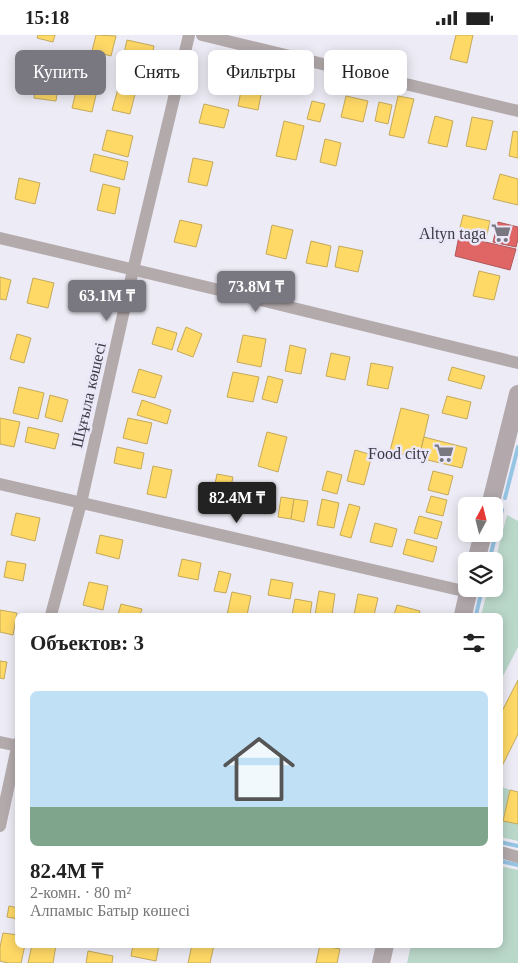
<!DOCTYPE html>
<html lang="ru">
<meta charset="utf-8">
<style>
body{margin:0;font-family:"Times New Roman",serif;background:#f6f6f6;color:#222;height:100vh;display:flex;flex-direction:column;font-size:19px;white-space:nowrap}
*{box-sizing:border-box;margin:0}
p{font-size:16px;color:#767676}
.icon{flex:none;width:28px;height:28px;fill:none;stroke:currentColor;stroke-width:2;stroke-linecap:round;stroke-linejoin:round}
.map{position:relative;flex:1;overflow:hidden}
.sheet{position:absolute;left:15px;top:578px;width:488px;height:335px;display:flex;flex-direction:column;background:#fff;border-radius:8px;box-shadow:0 2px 12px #0003}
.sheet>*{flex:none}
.banner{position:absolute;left:15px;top:15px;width:489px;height:45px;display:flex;gap:10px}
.needle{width:32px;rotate:7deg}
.fabs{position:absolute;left:458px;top:462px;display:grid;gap:10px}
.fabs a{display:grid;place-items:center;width:45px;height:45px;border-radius:8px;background:#fff;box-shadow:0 2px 12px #0003;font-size:25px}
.price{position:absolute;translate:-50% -42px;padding:0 11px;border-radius:5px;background:#797780;color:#fff;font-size:16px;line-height:32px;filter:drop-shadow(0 1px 2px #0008)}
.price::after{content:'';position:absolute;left:50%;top:30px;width:15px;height:11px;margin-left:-8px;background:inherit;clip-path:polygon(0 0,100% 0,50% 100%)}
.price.current{background:#222;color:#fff}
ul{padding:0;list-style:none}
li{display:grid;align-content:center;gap:10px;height:265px;padding:0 15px}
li+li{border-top:1px solid #e0e0e0}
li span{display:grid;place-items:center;height:155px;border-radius:8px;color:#555}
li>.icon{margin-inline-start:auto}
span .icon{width:90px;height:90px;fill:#fffc;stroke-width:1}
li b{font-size:21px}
h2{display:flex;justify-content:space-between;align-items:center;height:60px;padding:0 15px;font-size:21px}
.chip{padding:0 18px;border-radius:8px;background:#fff;box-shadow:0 2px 12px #0003;font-size:18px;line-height:45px}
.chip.current{background:#797780;color:#fff}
.status{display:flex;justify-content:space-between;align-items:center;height:35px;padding:0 25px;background:#fff;direction:ltr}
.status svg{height:14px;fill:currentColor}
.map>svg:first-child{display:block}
</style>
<div class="status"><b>15:18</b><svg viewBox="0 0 49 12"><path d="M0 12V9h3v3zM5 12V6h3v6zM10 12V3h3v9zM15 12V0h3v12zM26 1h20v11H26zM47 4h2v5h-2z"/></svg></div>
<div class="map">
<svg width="518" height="928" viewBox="0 0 518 928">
<rect width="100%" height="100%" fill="#edebf5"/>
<g fill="#bad8ca">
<polygon points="507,480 518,486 518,612 500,647 500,580 481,580 488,554 494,554 494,530"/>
<polygon points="500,751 510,755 503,785 518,789 518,806 500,802"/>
<polygon points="500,831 518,835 518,928 407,928 411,910 500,910"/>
</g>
<g fill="#ffd966" stroke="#c4a95b">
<polygon points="38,0 55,0 53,7 37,3"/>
<polygon points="96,0 116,1 111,21 92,16"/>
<polygon points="456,0 473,0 467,28 450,24"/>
<polygon points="127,5 154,11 149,33 122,27"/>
<polygon points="215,24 236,27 231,53 210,49"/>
<polygon points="38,36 60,39 56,66 34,63"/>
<polygon points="243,46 263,50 258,75 238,71"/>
<polygon points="77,52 97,56 92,77 72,73"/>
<polygon points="118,54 135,59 130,79 112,75"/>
<polygon points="346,61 368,66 363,87 341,82"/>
<polygon points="398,61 414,64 404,103 389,100"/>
<polygon points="312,66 325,69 320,87 307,84"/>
<polygon points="379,67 392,70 388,89 375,86"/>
<polygon points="204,69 229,75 224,93 199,88"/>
<polygon points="435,81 453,86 447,112 428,108"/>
<polygon points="472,82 493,86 486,115 466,111"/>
<polygon points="284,86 304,91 296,125 276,121"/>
<polygon points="107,95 133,101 128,122 102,115"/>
<polygon points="513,96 518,97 518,123 509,121"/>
<polygon points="325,104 341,108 336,131 320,127"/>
<polygon points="94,119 128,127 124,145 90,136"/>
<polygon points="193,123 213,127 207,151 188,147"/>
<polygon points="500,139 518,144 518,170 493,164"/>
<polygon points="19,143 40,148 35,169 15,164"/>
<polygon points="103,149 120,153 115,179 97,175"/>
<polygon points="463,180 490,186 486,204 459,197"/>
<polygon points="180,185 202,190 196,212 174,207"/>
<polygon points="272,190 293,195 286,224 266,219"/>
<polygon points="311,206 331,211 327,232 306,228"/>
<polygon points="339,211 363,216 358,237 335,232"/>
<polygon points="479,236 500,241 494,265 473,261"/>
<polygon points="0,242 11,245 6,265 0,264"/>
<polygon points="33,243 54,248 48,273 27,268"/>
<polygon points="157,292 177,298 172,315 152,309"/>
<polygon points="186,292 202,299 193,322 177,316"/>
<polygon points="17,299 31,303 24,328 10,324"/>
<polygon points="243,300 266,304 261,332 237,327"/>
<polygon points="290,310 306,314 301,339 285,336"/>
<polygon points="331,318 350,322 345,345 326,341"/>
<polygon points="371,328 393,332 388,354 367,350"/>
<polygon points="452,332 485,341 481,354 448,345"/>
<polygon points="139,334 162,341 155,363 132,357"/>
<polygon points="233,337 259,342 253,367 227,362"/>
<polygon points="268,341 283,345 277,368 262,364"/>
<polygon points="19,352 44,358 38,384 13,378"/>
<polygon points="50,360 68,365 62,387 45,382"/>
<polygon points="447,361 471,367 467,384 442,378"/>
<polygon points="142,365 171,375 167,389 137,380"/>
<polygon points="401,373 429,380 419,423 390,416"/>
<polygon points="0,383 20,387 14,412 0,409"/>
<polygon points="128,383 152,388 147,409 123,403"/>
<polygon points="28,392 59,399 55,414 25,407"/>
<polygon points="267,397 287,402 278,437 258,431"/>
<polygon points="424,402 467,413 462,433 419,423"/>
<polygon points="117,412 144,418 141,434 114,428"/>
<polygon points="355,415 372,420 364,450 347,446"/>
<polygon points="153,431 172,435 166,463 147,459"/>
<polygon points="327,436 342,440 337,459 322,455"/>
<polygon points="433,436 453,441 448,460 428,455"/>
<polygon points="217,439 233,442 227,472 211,468"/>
<polygon points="257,455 271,458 266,479 251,475"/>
<polygon points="431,461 447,465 443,481 426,477"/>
<polygon points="281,462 294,464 291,484 278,482"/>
<polygon points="294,464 308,466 304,487 291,484"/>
<polygon points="322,464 339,468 334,493 317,490"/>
<polygon points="349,469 360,472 351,503 340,500"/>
<polygon points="16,478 40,483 35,506 11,500"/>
<polygon points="419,481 442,487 437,504 414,498"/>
<polygon points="375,488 397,494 392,512 370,507"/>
<polygon points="100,500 123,505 119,524 96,518"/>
<polygon points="407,504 437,512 433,527 403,519"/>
<polygon points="182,524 201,528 198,545 178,541"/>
<polygon points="7,526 26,529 23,546 4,542"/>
<polygon points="219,536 231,539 226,558 214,556"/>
<polygon points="271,544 293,548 290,564 268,560"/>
<polygon points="89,547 108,551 103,575 83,570"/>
<polygon points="319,556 335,559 332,580 315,580"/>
<polygon points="232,557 251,561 247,580 227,580"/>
<polygon points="358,559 378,563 374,580 354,580"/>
<polygon points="295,564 312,567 310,580 292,580"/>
<polygon points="121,569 142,574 140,580 118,580"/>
<polygon points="397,570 420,576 419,580 394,580"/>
<polygon points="0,575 17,578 13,600 0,597"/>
<polygon points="0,626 7,627 4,644 0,643"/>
<polygon points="518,645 518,699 500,735 500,680"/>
<polygon points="510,755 518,757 518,789 503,786"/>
<polygon points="9,871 18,873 18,884 7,882"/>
<polygon points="3,898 18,900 18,910 25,910 21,928 8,928 0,926 0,912"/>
<polygon points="32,910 56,910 53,928 28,928"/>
<polygon points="133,910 159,910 156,926 131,921"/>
<polygon points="192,910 214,910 210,928 188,928"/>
<polygon points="320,910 340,914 337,928 316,928"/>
<polygon points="88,916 113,921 112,928 86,928"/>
</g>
<g fill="#e06666" stroke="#ae585b">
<polygon points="498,187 518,192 518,204 516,212 493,207"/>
<polygon points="459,201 516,214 510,235 455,221"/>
</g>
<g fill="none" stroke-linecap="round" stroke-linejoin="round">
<g stroke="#96c4e3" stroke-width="4">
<polyline points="505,463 518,412"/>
<polyline points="489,526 502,475"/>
<polyline points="476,580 482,554"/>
<polyline points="500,807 518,811"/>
<polyline points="500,826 518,830"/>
</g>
<g stroke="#b3aaac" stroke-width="12">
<polyline points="202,0 518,76"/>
<polyline points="0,203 236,259 518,328"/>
<polyline points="0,449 468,557"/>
<polyline points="51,580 81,468 133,235 189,0"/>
<polyline points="0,707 18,711"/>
<polyline points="0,791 18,708"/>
<polyline points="500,817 518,822"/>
</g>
<g stroke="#b3a9ad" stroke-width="18">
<polyline points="490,471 518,359"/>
<polyline points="476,526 483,499"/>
<polyline points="463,580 469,554"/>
<polyline points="381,928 385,910"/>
</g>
</g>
<defs>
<symbol id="supermarket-bare" viewBox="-9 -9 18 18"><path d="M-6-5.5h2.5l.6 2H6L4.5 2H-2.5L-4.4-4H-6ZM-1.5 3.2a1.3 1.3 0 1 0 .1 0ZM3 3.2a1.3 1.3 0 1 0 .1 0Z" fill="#797780" stroke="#eae7f9" stroke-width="2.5" paint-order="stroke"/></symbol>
</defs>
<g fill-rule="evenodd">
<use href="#supermarket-bare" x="487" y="184" width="28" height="28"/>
<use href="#supermarket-bare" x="430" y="404" width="28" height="28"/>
</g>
<g text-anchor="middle" stroke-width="5" stroke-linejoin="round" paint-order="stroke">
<g font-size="16" fill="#3b3941" stroke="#eae7f9" text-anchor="end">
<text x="486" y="204">Altyn taga</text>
<text x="429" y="424">Food city</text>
</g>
<g font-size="16" fill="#3b3941" stroke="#eae7f9">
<text transform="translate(88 360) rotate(-77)" y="6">Шұғыла көшесі</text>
</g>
</g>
</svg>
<div class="fabs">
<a><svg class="needle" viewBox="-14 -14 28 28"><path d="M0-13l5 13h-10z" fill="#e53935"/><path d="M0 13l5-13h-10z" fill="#767676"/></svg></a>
<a><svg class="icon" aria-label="layers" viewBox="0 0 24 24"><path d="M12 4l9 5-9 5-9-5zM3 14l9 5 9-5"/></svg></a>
</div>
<b class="price" style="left:256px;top:278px">73.8M ₸</b>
<b class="price" style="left:107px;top:287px">63.1M ₸</b>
<b class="price current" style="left:237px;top:489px">82.4M ₸</b>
<div class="banner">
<a class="chip current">Купить</a>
<a class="chip">Снять</a>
<a class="chip">Фильтры</a>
<a class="chip">Новое</a>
</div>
<section class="sheet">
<h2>Объектов: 3<svg class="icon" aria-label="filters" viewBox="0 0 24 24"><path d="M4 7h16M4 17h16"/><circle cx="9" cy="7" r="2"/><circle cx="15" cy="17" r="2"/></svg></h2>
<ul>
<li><span style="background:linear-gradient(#bfe0f5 75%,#7fa58c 0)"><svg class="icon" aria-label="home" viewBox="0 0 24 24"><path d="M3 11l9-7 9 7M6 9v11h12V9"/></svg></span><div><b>82.4M ₸</b><p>2-комн. · 80 m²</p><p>Алпамыс Батыр көшесі</p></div></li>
</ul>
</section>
</div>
